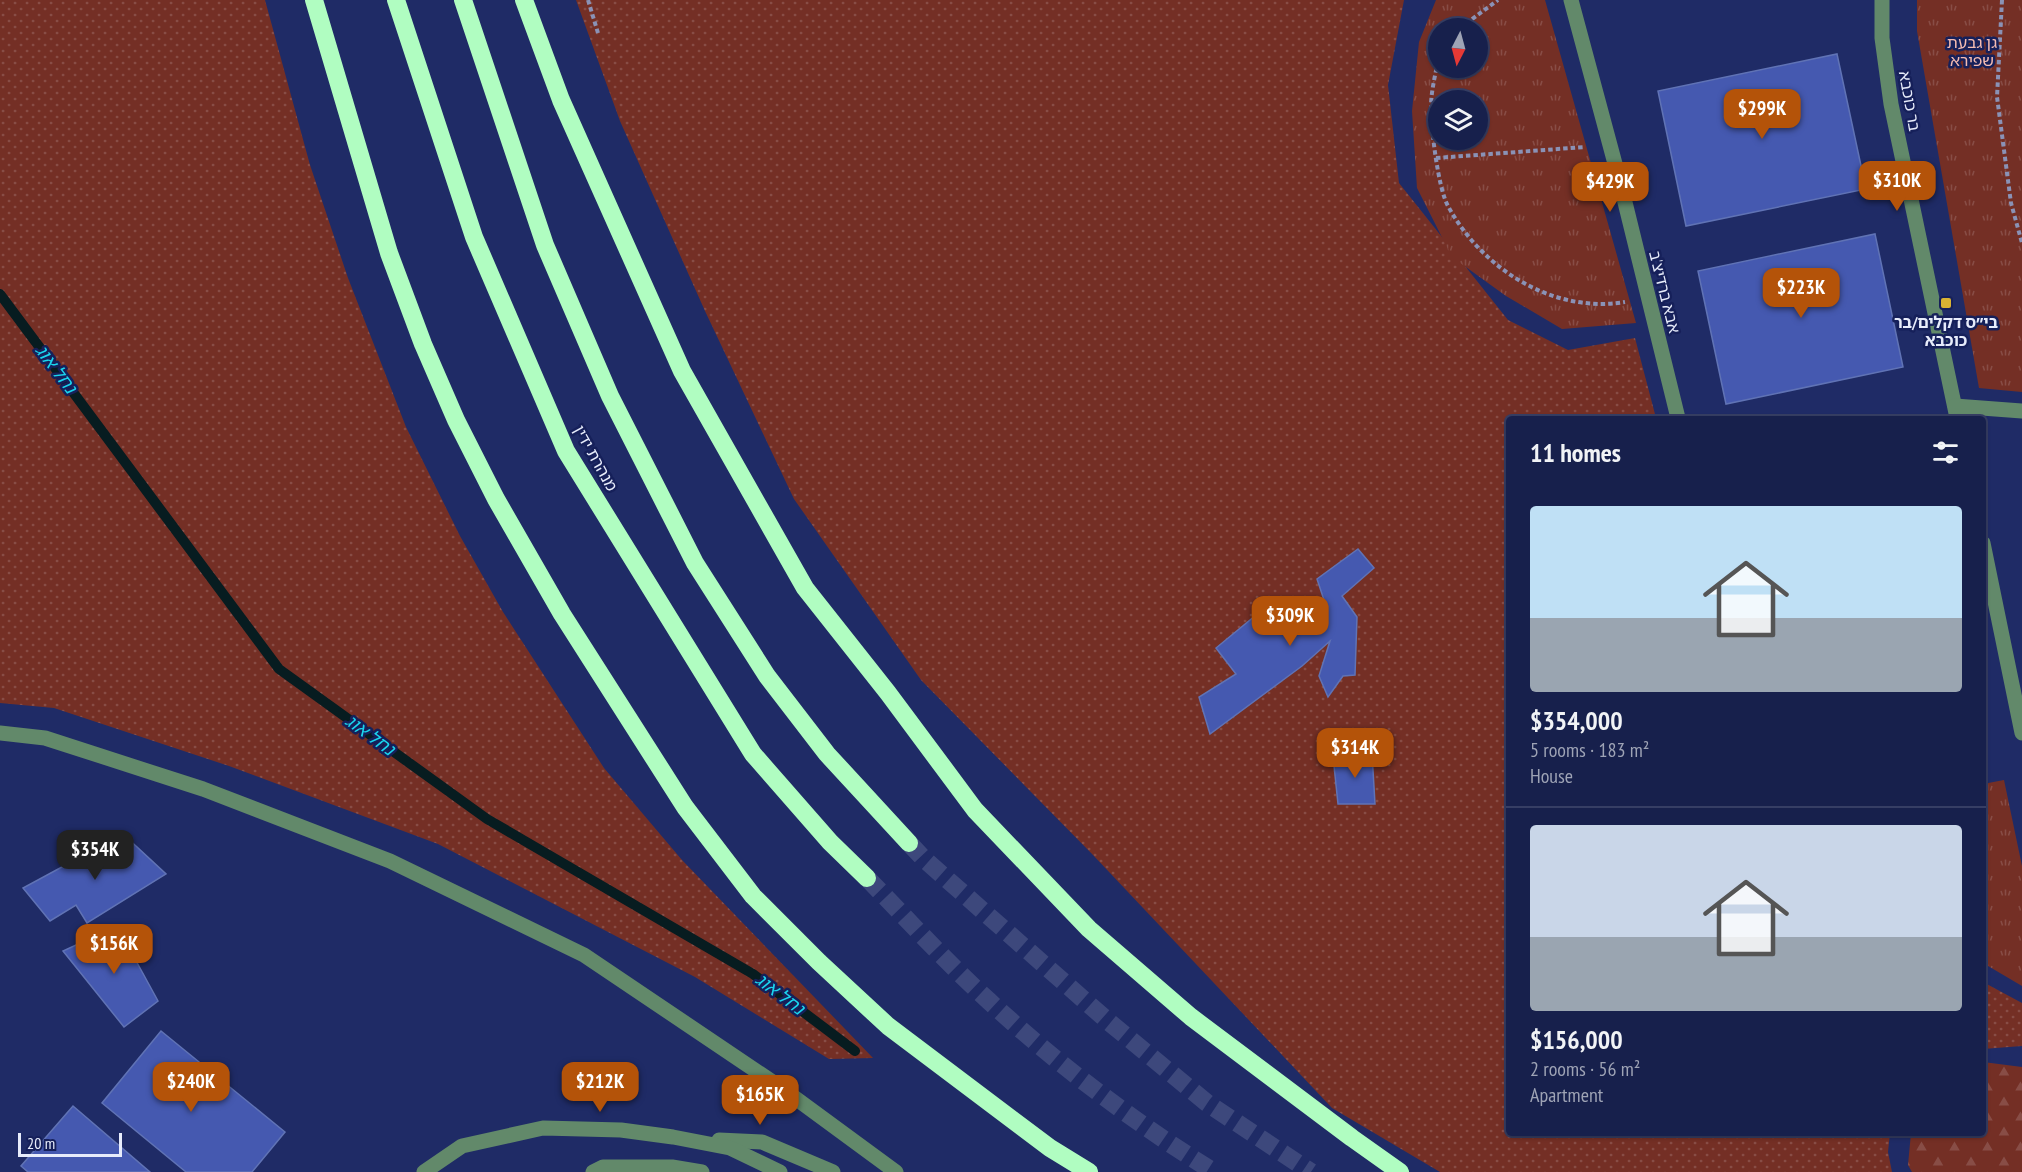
<!DOCTYPE html>
<meta charset="utf-8">
<style>
body{margin:0;font-family:"PT Sans Narrow","Noto Sans Hebrew",sans-serif;background:#242d56;color:#f1f3f6;height:100vh;display:flex;flex-direction:column;font-size:22px;white-space:nowrap}
*{box-sizing:border-box;margin:0}
p{font-size:20px;color:#9ea3b5}
.icon{flex:none;width:33px;height:33px;fill:none;stroke:currentColor;stroke-width:2;stroke-linecap:round;stroke-linejoin:round}
.map{position:relative;flex:1;overflow:hidden}
.sheet{position:absolute;left:1506px;top:416px;width:480px;height:720px;display:flex;flex-direction:column;background:#17204c;border-radius:6px;box-shadow:0 2px 4px #0004,0 0 0 2px #363e64}
.sheet>*{flex:none}
.needle{width:39px;rotate:186deg}
.controls{position:absolute;left:1428px;top:18px;display:grid;gap:12px}
.controls a{display:grid;place-items:center;width:60px;height:60px;border-radius:50%;background:#17204c;box-shadow:0 2px 4px #0004,0 0 0 2px #363e64;font-size:30px}
.scale{position:absolute;left:18px;bottom:15px;width:104px;box-sizing:border-box;padding-left:6px;border:3px solid #e7ecfb;border-top:0;font-size:16px;line-height:21px;white-space:nowrap;color:#e7ecfb;-webkit-text-stroke:4px #16205a;paint-order:stroke}
.price{position:absolute;translate:-50% -51px;padding:0 14px;border-radius:12px;background:#b45309;color:#fff;font-size:20px;line-height:39px;filter:drop-shadow(0 2px 3px #0008)}
.price::after{content:'';position:absolute;left:50%;top:36px;width:18px;height:14px;margin-left:-9px;background:inherit;clip-path:polygon(0 0,100% 0,50% 100%)}
.price.current{background:#222;color:#fff}
ul{padding:0;list-style:none}
li{display:grid;align-content:center;gap:12px;height:318px;padding:0 24px}
li+li{border-top:2px solid #363e64}
li span{display:grid;place-items:center;height:186px;border-radius:6px;color:#555}
li>.icon{margin-inline-start:auto}
span .icon{width:108px;height:108px;fill:#fffc;stroke-width:1}
li b{font-size:26px}
h2{display:flex;justify-content:space-between;align-items:center;height:72px;padding:0 24px;font-size:26px}
.map>svg:first-child{display:block}
</style>
<div class="map">
<svg width="2022" height="1172" viewBox="0 0 2022 1172">
<defs>
<pattern id="grass-dots" width="8" height="8" patternUnits="userSpaceOnUse" patternTransform="scale(1.5)"><rect width="8" height="8" fill="#742f25"/><path d="M2 2h.1M6 6h.1" fill="none" stroke="#884d46" stroke-width="1.8" stroke-linecap="round"/></pattern>
<pattern id="forest-firs" width="22" height="20" patternUnits="userSpaceOnUse" patternTransform="scale(1.5)"><rect width="22" height="20" fill="#742f25"/><path d="M5 1l3.5 6h-7zM16 11l3.5 6h-7z" fill="#884d46"/></pattern>
<pattern id="park-tufts" width="24" height="20" patternUnits="userSpaceOnUse" patternTransform="scale(1.5)"><rect width="24" height="20" fill="#742f25"/><path d="M3 7l-1-3M5 7V3M7 7l1-3M15 17l-1-3M17 17v-4M19 17l1-3" fill="none" stroke="#884d46"/></pattern>
</defs>
<rect width="100%" height="100%" fill="#1f2b66"/>
<g fill="url(#grass-dots)">
<polygon points="0,0 265,0 310,165 348,278 406,427 460,536 503,612 604,768 682,860 873,1058 829,1059 695,977 438,844 229,766 54,708 0,703"/>
<polygon points="576,0 1404,0 1388,85 1399,183 1508,320 1568,350 1635,338 1656,418 1509,418 1509,1132 1890,1133 1888,1152 1892,1172 1440,1172 1332,1108 1093,855 921,680 794,499 705,311 620,121"/>
<polygon points="1983,982 2022,1003 2022,1046 1983,1049"/>
</g>
<polygon fill="url(#forest-firs)" points="1983,1062 2022,1067 2022,1172 1912,1172 1908,1165 1911,1133 1983,1132"/>
<g fill="url(#park-tufts)" fill-rule="evenodd">
<path d="M1436 0H1545L1636 323 1562 329 1506 296 1452 257 1417 188 1412 111 1419 42ZM1438 28H1478V68H1438ZM1438 100H1478V140H1438Z"/>
<polygon points="1917,0 2022,0 2022,392 1979,388 1917,31"/>
<polygon points="2004,780 2022,866 2022,986 1983,963 1983,784"/>
</g>
<g fill="none" stroke-linecap="round" stroke-linejoin="round">
<polyline stroke="#071c20" stroke-width="10" points="0,294 279,669 487,819 753,974 855,1051"/>
</g>
<g fill="#4559b0" stroke="#6073b5" stroke-width="1.5">
<polygon points="1837,54 1866,189 1686,226 1658,91"/>
<polygon points="1875,234 1903,367 1726,404 1698,271"/>
<polygon points="1358,549 1374,568 1342,596 1357,617 1355,675 1343,676 1328,697 1319,676 1330,641 1302,666 1210,734 1199,697 1236,674 1216,648 1261,611 1287,631 1324,600 1317,579"/>
<polygon points="1372,753 1375,804 1338,804 1333,756"/>
<polygon points="123,834 166,874 87,923 76,905 50,921 23,888"/>
<polygon points="117,926 158,1001 124,1027 63,951"/>
<polygon points="161,1031 285,1132 252,1172 186,1172 102,1103"/>
<polygon points="73,1106 150,1172 28,1172 21,1166"/>
</g>
<g fill="none" stroke-linecap="round" stroke-linejoin="round">
<g stroke="#3d487c" stroke-width="18" stroke-dasharray="18 9" stroke-linecap="butt">
<polyline points="909,843 924,859 1109,1022 1207,1103 1311,1172"/>
<path d="M867 878C907 919 946 962 989 1001 1058 1065 1134 1122 1214 1172"/>
</g>
<g stroke="#8a92b6" stroke-width="4" stroke-dasharray="4.5 3" stroke-linecap="butt">
<polyline points="588,0 598,33"/>
<polyline points="2002,0 1997,97 2011,203 2022,243"/>
<polyline points="1460,28 1498,0"/>
<path d="M1438 61C1435 76 1431 92 1431 107 1431 128 1438 188 1448 206 1482 269 1553 314 1625 302"/>
<polyline points="1436,158 1585,147"/>
</g>
<g stroke="#62896a" stroke-width="15">
<polyline points="1571,0 1621,186 1678,418"/>
<polyline points="1882,0 1882,38 1891,104 1957,418"/>
<polyline points="1955,406 2022,411"/>
<polyline points="1983,543 2022,733"/>
<polyline points="0,733 45,738 203,789 390,861 584,955 783,1089 896,1172"/>
<polyline points="719,1140 762,1142 833,1172"/>
<polyline points="424,1172 462,1146 543,1128 621,1130 673,1137 730,1148 780,1172"/>
<polyline points="593,1172 603,1167 672,1167 702,1172"/>
</g>
<g stroke="#b0fdc1" stroke-width="18">
<polyline points="314,0 389,253 423,344 456,420 496,499 562,614 685,807 753,896 819,962 888,1026 1050,1148 1089,1172"/>
<polyline points="396,0 474,237 566,451 753,754 830,842 867,878"/>
<polyline points="463,0 545,245 610,396 695,563 767,676 827,754 909,843"/>
<polyline points="524,0 561,100 682,371 805,588 888,693 975,810 1089,929 1191,1017 1352,1138 1400,1172"/>
</g>
</g>
<rect fill="#dab333" stroke="#16205a" stroke-width="2" x="1940" y="297" width="12" height="12" rx="3"/>
<g text-anchor="middle" stroke-width="5" stroke-linejoin="round" paint-order="stroke">
<g font-size="16" fill="#f5bcb1" stroke="#16205a">
<text x="1972" y="48">גן גבעת<tspan x="1972" dy="18">שפירא</tspan></text>
</g>
<g font-size="16" fill="#e7ecfb" stroke="#16205a">
<text transform="translate(1910 101) rotate(80)" y="6">בר כוכבא</text>
<text transform="translate(1665 292) rotate(76)" y="6">אבא ברדיצ'ב</text>
<text transform="translate(596 458) rotate(61)" y="6">מנהרת ידין</text>
</g>
<g font-size="16" font-weight="bold" fill="#e7ecfb" stroke="#16205a">
<text x="1946" y="328">בי״ס דקלים/בר<tspan x="1946" dy="18">כוכבא</tspan></text>
</g>
<g font-size="18" font-style="italic" fill="#1ad5ef" stroke="#16205a">
<text transform="translate(56 369) rotate(53)" y="6">נחל אוג</text>
<text transform="translate(370 735) rotate(36)" y="6">נחל אוג</text>
<text transform="translate(780 994) rotate(37)" y="6">נחל אוג</text>
</g>
</g>
</svg>
<div class="controls">
<a><svg class="needle" viewBox="-14 -14 28 28"><path d="M0-13l5 13h-10z" fill="#e53935"/><path d="M0 13l5-13h-10z" fill="#9ea3b5"/></svg></a>
<a><svg class="icon" aria-label="layers" viewBox="0 0 24 24"><path d="M12 4l9 5-9 5-9-5zM3 14l9 5 9-5"/></svg></a>
</div>
<div class="scale">20 m</div>
<b class="price" style="left:1762px;top:140px">$299K</b>
<b class="price" style="left:1897px;top:212px">$310K</b>
<b class="price" style="left:1610px;top:213px">$429K</b>
<b class="price" style="left:1801px;top:319px">$223K</b>
<b class="price" style="left:1290px;top:647px">$309K</b>
<b class="price" style="left:1355px;top:779px">$314K</b>
<b class="price current" style="left:95px;top:881px">$354K</b>
<b class="price" style="left:114px;top:975px">$156K</b>
<b class="price" style="left:191px;top:1113px">$240K</b>
<b class="price" style="left:600px;top:1113px">$212K</b>
<b class="price" style="left:760px;top:1126px">$165K</b>
<section class="sheet">
<h2>11 homes<svg class="icon" aria-label="filters" viewBox="0 0 24 24"><path d="M4 7h16M4 17h16"/><circle cx="9" cy="7" r="2"/><circle cx="15" cy="17" r="2"/></svg></h2>
<ul>
<li><span style="background:linear-gradient(#bfe0f5 60%,#9aa5b1 0)"><svg class="icon" aria-label="home" viewBox="0 0 24 24"><path d="M3 11l9-7 9 7M6 9v11h12V9"/></svg></span><div><b>$354,000</b><p>5 rooms · 183 m²</p><p>House</p></div></li>
<li><span style="background:linear-gradient(#c9d6e8 60%,#9aa5b1 0)"><svg class="icon" aria-label="home" viewBox="0 0 24 24"><path d="M3 11l9-7 9 7M6 9v11h12V9"/></svg></span><div><b>$156,000</b><p>2 rooms · 56 m²</p><p>Apartment</p></div></li>
</ul>
</section>
</div>
